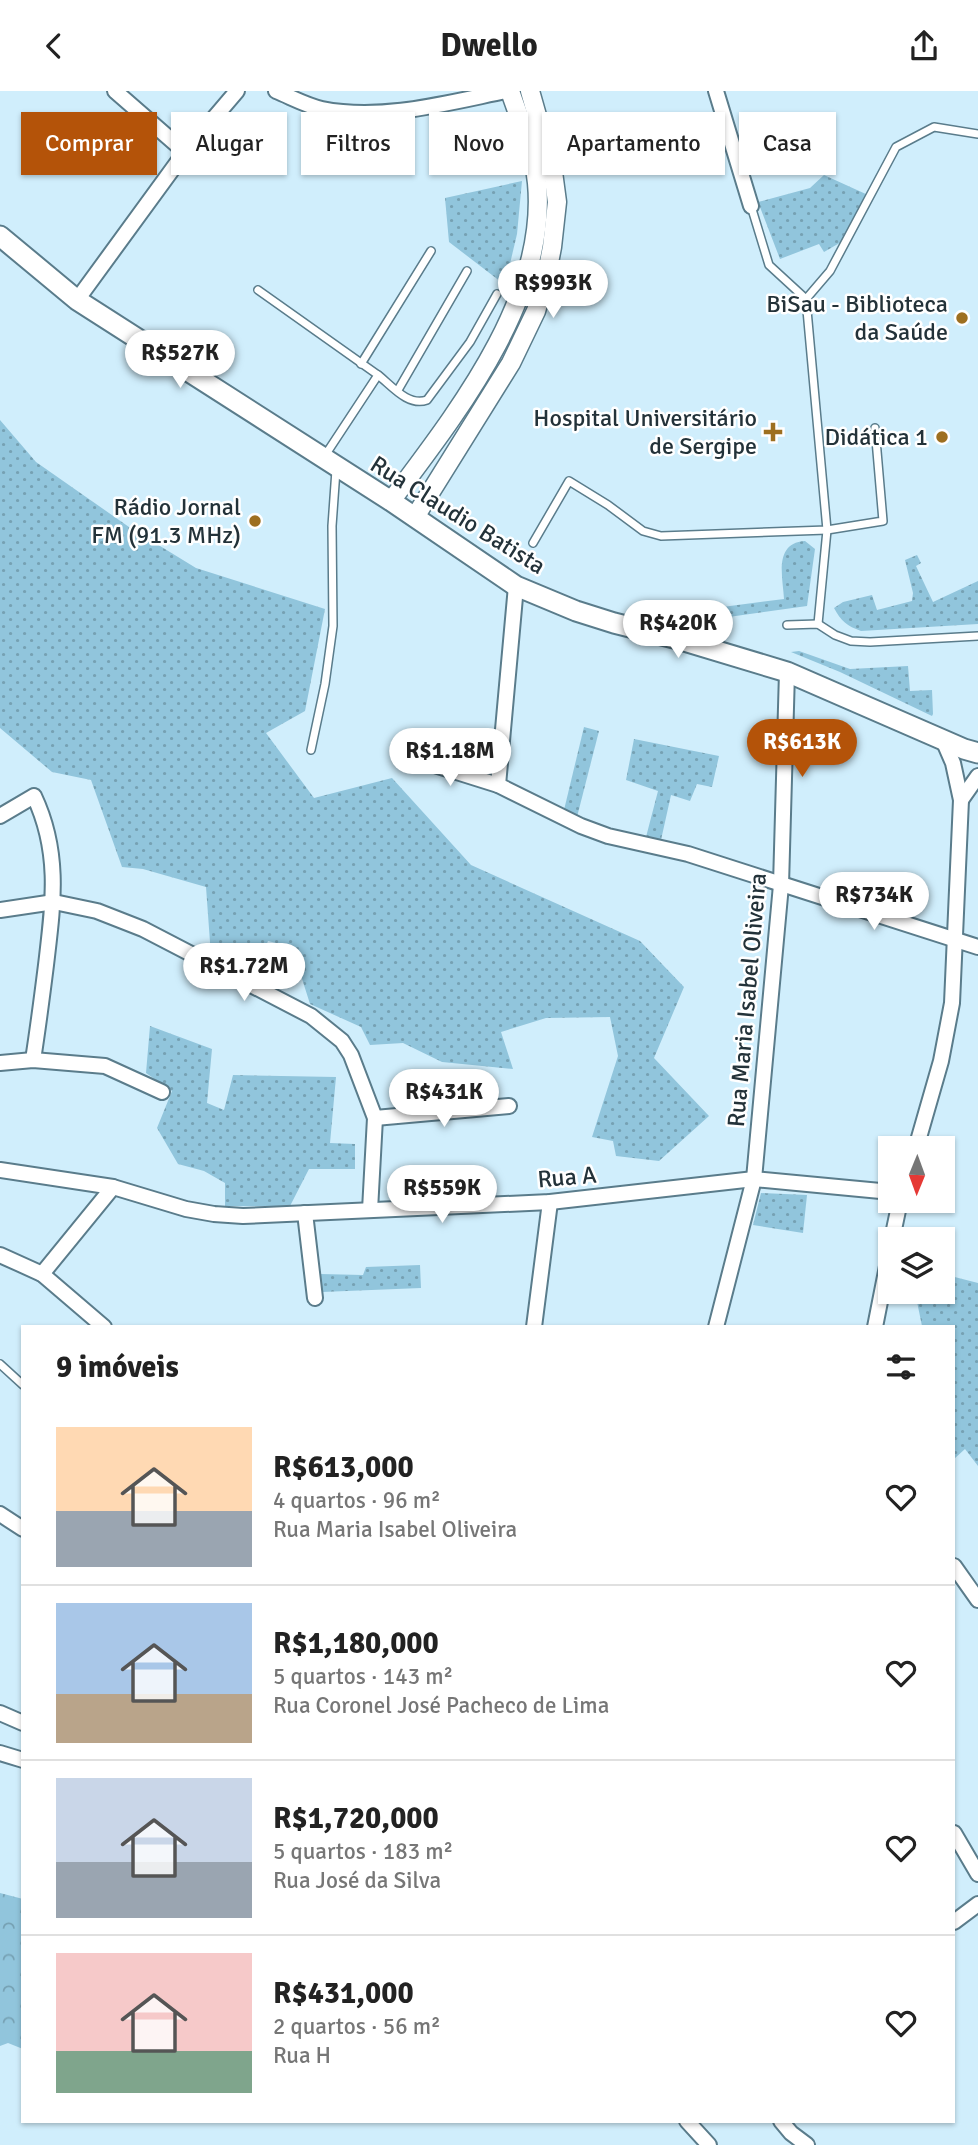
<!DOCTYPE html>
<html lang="pt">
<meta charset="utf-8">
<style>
body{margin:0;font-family:Signika,sans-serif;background:#f6f6f6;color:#222;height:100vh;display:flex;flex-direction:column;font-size:26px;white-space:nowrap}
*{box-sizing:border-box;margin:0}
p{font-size:23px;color:#767676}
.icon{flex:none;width:38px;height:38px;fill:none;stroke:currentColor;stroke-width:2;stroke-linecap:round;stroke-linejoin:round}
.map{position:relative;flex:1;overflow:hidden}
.sheet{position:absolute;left:21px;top:1234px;width:934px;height:798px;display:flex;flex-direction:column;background:#fff;border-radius:0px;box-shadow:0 2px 5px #0004}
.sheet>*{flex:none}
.guide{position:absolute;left:21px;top:21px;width:936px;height:63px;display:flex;gap:14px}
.needle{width:46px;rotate:181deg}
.tools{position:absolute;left:878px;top:1045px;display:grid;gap:14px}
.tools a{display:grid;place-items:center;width:77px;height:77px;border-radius:0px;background:#fff;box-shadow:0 2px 5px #0004;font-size:35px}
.price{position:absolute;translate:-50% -60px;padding:0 16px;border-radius:24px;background:#fff;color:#222;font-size:23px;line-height:46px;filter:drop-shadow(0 2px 4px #0008)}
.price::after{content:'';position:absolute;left:50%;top:42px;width:21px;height:16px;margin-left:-10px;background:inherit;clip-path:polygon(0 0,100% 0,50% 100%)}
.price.current{background:#b45309;color:#fff}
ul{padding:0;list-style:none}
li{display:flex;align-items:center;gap:21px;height:175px;padding:0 35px}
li+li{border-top:2px solid #e0e0e0}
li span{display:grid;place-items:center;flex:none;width:196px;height:140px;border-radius:0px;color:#555}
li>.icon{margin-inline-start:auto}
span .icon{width:84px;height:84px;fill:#fffc;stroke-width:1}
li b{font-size:30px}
h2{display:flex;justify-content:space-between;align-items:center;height:84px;padding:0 35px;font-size:30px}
.pill{padding:0 24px;border-radius:0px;background:#fff;box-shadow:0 2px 5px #0004;font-size:24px;line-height:63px}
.pill.current{background:#b45309;color:#fff}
header{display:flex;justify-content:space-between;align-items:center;height:91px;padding:0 35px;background:#fff;font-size:32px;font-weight:700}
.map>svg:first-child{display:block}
</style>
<header><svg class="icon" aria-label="back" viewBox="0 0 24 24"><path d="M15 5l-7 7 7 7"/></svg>Dwello<svg class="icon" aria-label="share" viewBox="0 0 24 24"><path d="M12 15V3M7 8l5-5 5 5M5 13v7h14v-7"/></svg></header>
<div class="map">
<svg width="978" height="2054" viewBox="0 0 978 2054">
<defs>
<pattern id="grass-dots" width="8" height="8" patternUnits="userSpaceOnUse" patternTransform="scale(1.75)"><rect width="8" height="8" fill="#91c5dc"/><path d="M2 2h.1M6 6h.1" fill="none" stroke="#76a1b3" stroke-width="1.8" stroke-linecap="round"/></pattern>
<pattern id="forest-crowns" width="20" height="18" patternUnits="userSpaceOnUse" patternTransform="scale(1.75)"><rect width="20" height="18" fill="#91c5dc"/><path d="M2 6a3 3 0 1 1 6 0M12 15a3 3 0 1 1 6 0" fill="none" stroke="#76a1b3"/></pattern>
</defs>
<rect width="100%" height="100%" fill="#d0eefc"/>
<g fill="url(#grass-dots)">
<polygon points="824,84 868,104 843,150 824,161 819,153 780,168 758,111 810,97"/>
<polygon points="522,90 517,143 505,194 449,151 445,107"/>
<polygon points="0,329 36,371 129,436 196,477 325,518 305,620 266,642 314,707 392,687 471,774 640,850 684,896 654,967 709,1025 659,1070 616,1065 613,1050 592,1046 618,965 610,926 546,927 501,941 513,978 442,971 403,952 370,954 361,936 310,913 292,856 268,850 254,885 211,865 206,796 143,778 122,776 91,689 52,681 0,637"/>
<path d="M805 450 815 458 807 515 686 532 713 526 715 517 784 508C783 487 773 452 805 450Z"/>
<path d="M917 464 921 472 916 475 933 511 978 490V533L861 540C847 535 841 530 834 517L843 511 872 504 877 519 912 510 913 502 905 469Z"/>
<polygon points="799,560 850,578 908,575 910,600 932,599 933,623 932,625 840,581 791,561"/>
<polygon points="584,636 599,640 577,726 564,719"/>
<polygon points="634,648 719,665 712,696 697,693 690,710 671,704 661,749 646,746 658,700 626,689"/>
<polygon points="150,935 212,958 207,1012 224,1019 233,984 336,986 330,1052 355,1053 355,1078 309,1078 290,1115 225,1115 225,1092 204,1080 178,1073 157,1037 172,1000 146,982"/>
<polygon points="761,1102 807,1104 803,1142 753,1134"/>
<polygon points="420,1174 421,1197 322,1201 320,1183 363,1184 366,1176"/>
<polygon points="943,1183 978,1192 978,1375 965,1358 954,1368 954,1236 922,1235 915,1201 943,1200"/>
</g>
<polygon fill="url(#forest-crowns)" points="0,1802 23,1808 23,1958 8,1952 0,1955"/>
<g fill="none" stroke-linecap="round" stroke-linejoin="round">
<defs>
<g id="service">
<polyline points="751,115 769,174 806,208"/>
<polyline points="258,199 378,284 324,366"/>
<polyline points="806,208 827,439 818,533"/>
<polyline points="806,208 830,180 896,56 934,36 978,43"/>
<polyline points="361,273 431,160"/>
<path d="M378 284C391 294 408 316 427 309L470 251 497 203"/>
<polyline points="398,299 467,180"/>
<polyline points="533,452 569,390 608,414 643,440 661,445 827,439 883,430 875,337"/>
<polyline points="787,534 818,533 835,544 851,550 870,551 978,545"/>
<polyline points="311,659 325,593 333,535 332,435 336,379"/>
<polyline points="0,1273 23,1294"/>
</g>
<g id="minor">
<polyline points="115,0 185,61"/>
<path d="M276 0C291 6 307 15 322 18 382 30 447 12 506 0"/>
<polyline points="716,0 751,115"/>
<polyline points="77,209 185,61 237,0"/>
<polyline points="412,667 498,694 581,735 608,745 688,763 978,856"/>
<polyline points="498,694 516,495"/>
<polyline points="961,709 978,685"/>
<path d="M0 725 34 705C61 762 53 814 46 874 42 906 38 937 33 969"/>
<polyline points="0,819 54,811 97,820 143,838 311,925 342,950 351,964 375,1027 370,1119"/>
<polyline points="0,972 33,969 105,975 162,1001"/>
<polyline points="375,1027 509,1015"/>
<polyline points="916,1057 941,970 952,912 961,709 953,672 943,649"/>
<polyline points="0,1079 113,1096 186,1118 214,1123 243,1125 550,1111 754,1088 891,1101"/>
<polyline points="305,1122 315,1207"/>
<polyline points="892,1148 900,1110"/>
<polyline points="0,1164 42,1183 104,1236"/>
<polyline points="42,1183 113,1096"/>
<polyline points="534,1236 550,1111"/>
<polyline points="716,1236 754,1088 781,794 787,581"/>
<polyline points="875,1236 891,1155"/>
<polyline points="0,1423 23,1438"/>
<polyline points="954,1475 978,1509"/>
<polyline points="0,1622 23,1632"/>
<polyline points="0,1662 23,1669"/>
<polyline points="954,1742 978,1783"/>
<polyline points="954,1831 978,1813"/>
<polyline points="687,2030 709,2054"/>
<polyline points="781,2030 791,2042 807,2054"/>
</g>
<g id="tertiary">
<path d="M391 410C456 323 548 208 537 92 534 61 520 30 510 0"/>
<polyline points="415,426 511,272 536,220 547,182 552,156 557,111 553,81 530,0"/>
</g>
<polyline id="secondary" points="0,145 77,209 391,410 516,495 576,520 614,532 674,547 787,581 964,658 978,662"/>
</defs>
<use href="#service" stroke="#5a7c8b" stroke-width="10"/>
<use href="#minor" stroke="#5a7c8b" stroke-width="18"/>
<use href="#tertiary" stroke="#5a7c8b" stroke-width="21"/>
<use href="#secondary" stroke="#5a7c8b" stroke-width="23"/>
<use href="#service" stroke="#fff" stroke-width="7"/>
<use href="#minor" stroke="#fff" stroke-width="14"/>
<use href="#tertiary" stroke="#fff" stroke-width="18"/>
<use href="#secondary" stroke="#fff" stroke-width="19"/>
</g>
<g fill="#9d6f20" stroke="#fff" stroke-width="2.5">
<circle cx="962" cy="227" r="7"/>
<path d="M769.5 330.5h7v7h7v7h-7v7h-7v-7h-7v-7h7z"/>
<circle cx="942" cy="346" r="7"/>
<circle cx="255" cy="430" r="7"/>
</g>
<g text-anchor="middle" stroke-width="5" stroke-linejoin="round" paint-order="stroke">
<g font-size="24" fill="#233239" stroke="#fff" text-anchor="end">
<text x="948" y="221">BiSau - Biblioteca<tspan x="948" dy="28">da Saúde</tspan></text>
<text x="757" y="335">Hospital Universitário<tspan x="757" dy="28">de Sergipe</tspan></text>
<text x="928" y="354">Didática 1</text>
<text x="241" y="424">Rádio Jornal<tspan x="241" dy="28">FM (91.3 MHz)</tspan></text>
</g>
<g font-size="24" fill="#233239" stroke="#fff">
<text transform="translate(458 424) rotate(32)" y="8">Rua Claudio Batista</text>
<text transform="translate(747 909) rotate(-85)" y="8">Rua Maria Isabel Oliveira</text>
<text transform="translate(567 1086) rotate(-5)" y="8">Rua A</text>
</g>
</g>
</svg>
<div class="tools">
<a><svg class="needle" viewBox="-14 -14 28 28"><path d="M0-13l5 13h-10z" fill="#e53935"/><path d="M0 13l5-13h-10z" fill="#767676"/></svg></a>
<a><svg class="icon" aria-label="layers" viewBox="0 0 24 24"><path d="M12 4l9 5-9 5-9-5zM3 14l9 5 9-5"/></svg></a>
</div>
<b class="price" style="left:553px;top:229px">R$993K</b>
<b class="price" style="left:180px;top:299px">R$527K</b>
<b class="price" style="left:678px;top:569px">R$420K</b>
<b class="price current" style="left:802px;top:688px">R$613K</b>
<b class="price" style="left:450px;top:697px">R$1.18M</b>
<b class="price" style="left:874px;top:841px">R$734K</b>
<b class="price" style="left:244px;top:912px">R$1.72M</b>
<b class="price" style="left:444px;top:1038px">R$431K</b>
<b class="price" style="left:442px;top:1134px">R$559K</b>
<div class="guide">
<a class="pill current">Comprar</a>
<a class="pill">Alugar</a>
<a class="pill">Filtros</a>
<a class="pill">Novo</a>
<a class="pill">Apartamento</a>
<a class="pill">Casa</a>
</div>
<section class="sheet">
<h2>9 imóveis<svg class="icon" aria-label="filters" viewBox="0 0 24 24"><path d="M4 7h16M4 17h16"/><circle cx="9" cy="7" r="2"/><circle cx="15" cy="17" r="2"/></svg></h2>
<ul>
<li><span style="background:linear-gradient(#ffd9b3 60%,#9aa5b1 0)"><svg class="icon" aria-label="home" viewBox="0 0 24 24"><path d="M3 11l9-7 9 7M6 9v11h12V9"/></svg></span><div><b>R$613,000</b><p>4 quartos · 96 m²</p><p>Rua Maria Isabel Oliveira</p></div><svg class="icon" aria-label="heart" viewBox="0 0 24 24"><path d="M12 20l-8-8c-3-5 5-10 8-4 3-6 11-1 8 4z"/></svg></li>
<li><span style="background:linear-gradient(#a9c7e8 65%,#b9a48a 0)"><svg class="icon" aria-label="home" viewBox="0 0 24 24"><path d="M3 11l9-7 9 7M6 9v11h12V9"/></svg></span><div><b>R$1,180,000</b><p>5 quartos · 143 m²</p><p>Rua Coronel José Pacheco de Lima</p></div><svg class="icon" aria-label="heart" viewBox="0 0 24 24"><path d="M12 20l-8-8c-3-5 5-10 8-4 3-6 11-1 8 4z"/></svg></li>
<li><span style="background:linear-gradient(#c9d6e8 60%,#9aa5b1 0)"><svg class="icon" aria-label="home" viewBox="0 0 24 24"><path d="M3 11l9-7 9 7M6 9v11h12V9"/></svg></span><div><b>R$1,720,000</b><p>5 quartos · 183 m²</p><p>Rua José da Silva</p></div><svg class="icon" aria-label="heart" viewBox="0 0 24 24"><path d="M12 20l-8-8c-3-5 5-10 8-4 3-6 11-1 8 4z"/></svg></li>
<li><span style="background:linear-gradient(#f6c9c9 70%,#7fa58c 0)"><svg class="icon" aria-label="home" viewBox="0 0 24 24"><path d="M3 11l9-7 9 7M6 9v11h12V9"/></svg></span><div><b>R$431,000</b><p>2 quartos · 56 m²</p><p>Rua H</p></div><svg class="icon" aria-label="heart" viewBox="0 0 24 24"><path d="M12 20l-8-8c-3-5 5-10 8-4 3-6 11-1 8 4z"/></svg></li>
</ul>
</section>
</div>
